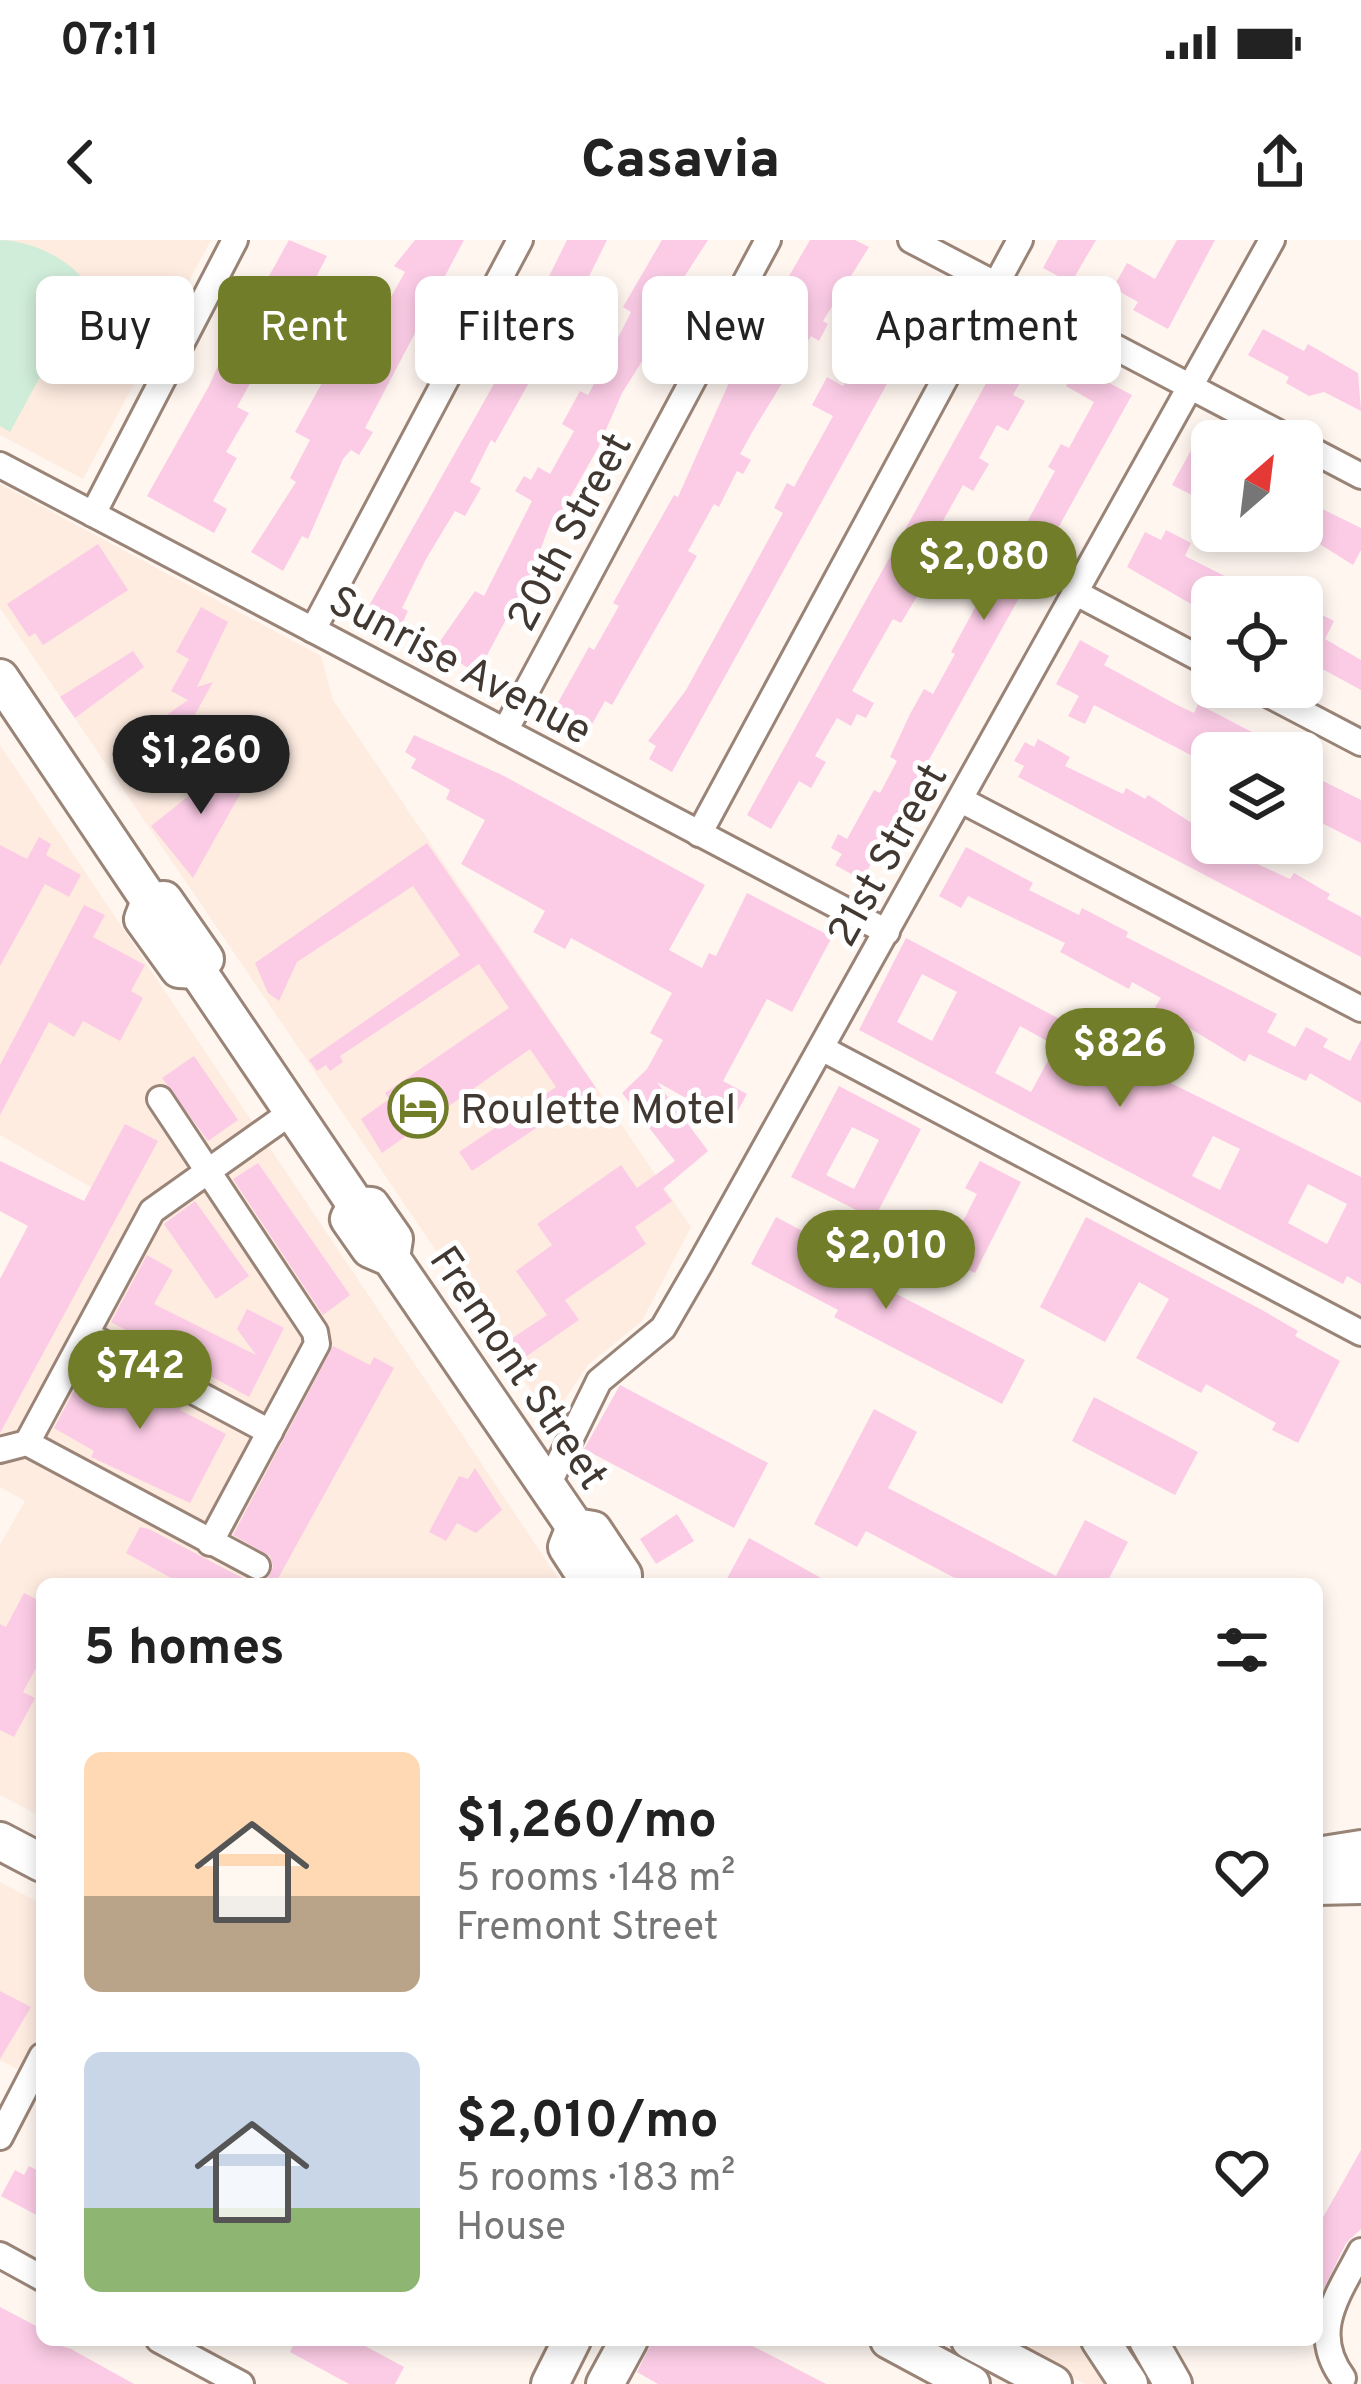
<!DOCTYPE html>
<meta charset="utf-8">
<style>
body{margin:0;font-family:Overpass,sans-serif;background:#f6f6f6;color:#222;height:100vh;display:flex;flex-direction:column;font-size:45px;white-space:nowrap}
*{box-sizing:border-box;margin:0}
p{font-size:39px;color:#767676}
.icon{flex:none;width:66px;height:66px;fill:none;stroke:currentColor;stroke-width:2;stroke-linecap:round;stroke-linejoin:round}
.map{position:relative;flex:1;overflow:hidden}
.side{position:absolute;left:36px;top:1338px;width:1287px;height:768px;display:flex;flex-direction:column;background:#fff;border-radius:18px;box-shadow:0 6px 18px #0003}
.side>*{flex:none}
.banner{position:absolute;left:36px;top:36px;width:1290px;height:108px;display:flex;gap:24px}
.needle{width:78px;rotate:28deg}
.buttons{position:absolute;left:1191px;top:180px;display:grid;gap:24px}
.buttons a{display:grid;place-items:center;width:132px;height:132px;border-radius:18px;background:#fff;box-shadow:0 6px 18px #0003;font-size:60px}
.price{position:absolute;translate:-50% -102px;padding:0 27px;border-radius:42px;background:#727d29;color:#fff;font-size:39px;line-height:78px;filter:drop-shadow(0 3px 6px #0008)}
.price::after{content:'';position:absolute;left:50%;top:72px;width:36px;height:27px;margin-left:-18px;background:inherit;clip-path:polygon(0 0,100% 0,50% 100%)}
.price.selected{background:#222;color:#fff}
ul{padding:0;list-style:none}
li{display:flex;align-items:center;gap:36px;height:300px;padding:0 48px}
li span{display:grid;place-items:center;flex:none;width:336px;height:240px;border-radius:18px;color:#555}
li>.icon{margin-inline-start:auto}
span .icon{width:144px;height:144px;fill:#fffc;stroke-width:1}
li b{font-size:51px}
h2{display:flex;justify-content:space-between;align-items:center;height:144px;padding:0 48px;font-size:51px}
.pill{padding:0 42px;border-radius:18px;background:#fff;box-shadow:0 6px 18px #0003;font-size:42px;line-height:108px}
.pill.selected{background:#727d29;color:#fff}
.status{display:flex;justify-content:space-between;align-items:center;height:84px;padding:0 60px;background:#fff;direction:ltr}
.status svg{height:33px;fill:currentColor}
header{display:flex;justify-content:space-between;align-items:center;height:156px;padding:0 48px;background:#fff;font-size:54px;font-weight:800}
.map>svg:first-child{display:block}
</style>
<div class="status"><b>07:11</b><svg viewBox="0 0 49 12"><path d="M0 12V9h3v3zM5 12V6h3v6zM10 12V3h3v9zM15 12V0h3v12zM26 1h20v11H26zM47 4h2v5h-2z"/></svg></div>
<header><svg class="icon" aria-label="back" viewBox="0 0 24 24"><path d="M15 5l-7 7 7 7"/></svg>Casavia<svg class="icon" aria-label="share" viewBox="0 0 24 24"><path d="M12 15V3M7 8l5-5 5 5M5 13v7h14v-7"/></svg></header>
<div class="map">
<svg width="1361" height="2144" viewBox="0 0 1361 2144">
<rect width="100%" height="100%" fill="#fff6f0"/>
<g fill="#feece1">
<polygon points="0,0 211,0 83,239 0,195"/>
<polygon points="0,244 321,416 333,460 691,987 642,1081 588,1125 551,1180 0,368"/>
<polygon points="0,505 562,1344 42,1344 42,1577 0,1555 0,1305 25,1261 0,1247 0,1114 94,949 0,895"/>
<polygon points="0,1642 42,1664 42,1842 0,1820"/>
<polygon points="1002,2100 1083,2100 1110,2144 1085,2144"/>
</g>
<path fill="#d0edd9" d="M0 0C28 0 69 18 85 42L84 56 10 192 0 186Z"/>
<g fill="#fccce6" fill-rule="evenodd">
<polygon points="289,0 327,16 289,89 278,83 254,127 258,129 237,167 249,173 226,212 237,218 213,261 227,269 214,293 147,256 209,146 243,69 249,72"/>
<polygon points="415,0 464,0 365,188 373,192 359,215 351,210 343,219 308,299 302,296 283,331 251,312 296,242 290,238 310,200 295,192 323,141 309,133 316,120 341,133 366,85 373,89 405,32 394,26"/>
<polygon points="567,0 607,0 572,71 576,73 569,87 550,119 544,116 495,203 491,200 470,242 481,248 465,276 455,271 426,319 402,368 408,371 400,388 366,371 508,119"/>
<polygon points="662,0 708,0 661,73 667,76 660,93 622,153 598,208 555,284 551,281 534,327 477,434 436,407 475,351 484,356 532,261 515,251 524,236 531,240 538,227 550,234 574,191 562,184 580,151 588,155 611,112 631,72 623,67"/>
<polygon points="810,0 855,0 869,7 823,81 828,84 819,101 811,96 754,189 740,214 751,220 743,234 737,231 719,267 714,264 688,311 697,316 612,465 605,461 586,495 551,475 589,407 594,410 619,366 613,363 674,255 678,257 736,127"/>
<polygon points="1058,0 1096,0 1071,43 1043,28"/>
<polygon points="1177,0 1215,0 1168,89 1133,70 1138,62 1113,48 1127,23 1155,39"/>
<polygon points="914,36 939,50 672,532 649,519 656,506 648,501 686,450 783,273 774,268 787,243 794,247 833,176 812,165 827,137 843,146 896,47 906,52"/>
<polygon points="1263,89 1304,111 1308,104 1358,133 1361,171 1324,152 1309,156 1286,143 1289,137 1248,115"/>
<polygon points="1015,91 1041,105 1013,155 1025,161 1008,191 997,185 979,218 989,224 973,251 963,245 922,318 932,324 916,358 901,383 893,379 852,451 874,463 866,478 857,474 851,486 837,478 815,516 826,522 811,548 799,541 771,589 747,575"/>
<polygon points="1077,126 1132,155 862,640 835,625 842,614 831,608 838,594 847,599 874,550 880,553 897,521 890,517 910,474 924,449 933,454 955,414 951,412 977,364 971,360 1010,301 1015,304 1055,231 1048,227 1061,204 1069,208 1094,162 1066,146"/>
<polygon points="1191,210 1212,221 1212,265 1172,245"/>
<polygon points="1302,259 1361,288 1361,310 1353,325 1302,293"/>
<polygon points="1166,290 1191,303 1185,316 1266,357 1212,357 1212,376 1127,327 1145,292 1161,300"/>
<polygon points="98,304 128,350 43,405 35,393 29,397 7,364"/>
<polygon points="1302,365 1334,381 1325,399 1361,420 1361,450 1302,418"/>
<polygon points="201,367 228,382 197,447 213,442 193,478 131,521 121,507 188,460 171,451 189,419 176,412"/>
<polygon points="1080,400 1109,416 1104,425 1177,465 1194,473 1198,464 1292,513 1212,513 1212,526 1094,465 1085,484 1068,476 1079,456 1056,444"/>
<polygon points="133,411 144,427 75,478 60,457"/>
<polygon points="414,495 502,535 705,645 669,710 702,728 709,713 716,716 747,653 832,697 792,772 767,759 723,841 747,854 731,883 657,842 708,911 663,949 672,961 635,987 646,1004 565,1060 579,1080 521,1120 508,1101 547,1075 516,1031 552,1005 537,984 621,925 637,948 675,921 622,853 647,829 663,800 650,793 672,753 571,698 565,709 533,692 545,671 461,624 485,580 446,559 450,550 411,528 416,519 405,512"/>
<polygon points="1038,499 1070,517 1065,526 1123,554 1126,548 1145,559 1148,555 1212,596 1212,603 1290,639 1294,633 1330,654 1327,659 1361,677 1361,717 1018,537 1024,526 1014,521 1025,502 1034,507"/>
<polygon points="234,520 249,538 193,638 151,586"/>
<polygon points="1323,541 1361,560 1361,603 1306,575"/>
<polygon points="39,597 51,604 46,615 81,635 69,657 45,644 0,726 0,605 27,619"/>
<polygon points="427,603 596,848 472,931 459,912 556,847 530,809 382,913 361,879 389,859 385,853 509,768 479,724 340,816 343,822 330,831 326,825 317,831 309,820 460,715 413,646 297,722 279,761 268,753 255,723"/>
<polygon points="966,607 1033,643 1029,650 1079,675 1082,668 1128,692 1126,697 1277,774 1267,792 1295,807 1306,787 1328,799 1323,807 1350,821 1361,800 1361,863 1310,833 1306,841 1249,814 1245,822 1155,767 1161,758 1132,742 1129,749 1060,712 1065,703 968,656 961,668 939,656"/>
<polygon points="84,665 105,675 93,697 145,725 131,751 143,758 120,801 83,781 74,797 49,782 0,875 0,825"/>
<path d="M906 698 1143 823 1140 828 1361 937V1044L1347 1036 1343 1044 859 790ZM922 734 957 752 932 801 897 782ZM1020 786 1056 806 1031 852 995 833ZM1213 896 1240 909 1220 950 1192 936ZM1308 944 1347 964 1327 1004 1288 983Z"/>
<polygon points="194,816 238,880 208,901 162,838"/>
<path d="M839 846 921 889 874 979 791 937ZM852 887 879 900 854 949 826 935Z"/>
<polygon points="125,884 158,901 0,1193 0,1039 28,986 0,971 0,921 84,961"/>
<polygon points="980,921 1021,942 975,1033 944,1018 977,954 965,948"/>
<polygon points="258,923 350,1055 323,1075 233,939"/>
<polygon points="195,961 249,1036 216,1059 164,984"/>
<polygon points="776,977 848,1015 842,1026 1025,1120 1002,1164 834,1077 838,1070 751,1024"/>
<polygon points="1086,977 1262,1070 1298,1091 1295,1096 1340,1121 1298,1203 1272,1190 1276,1183 1206,1144 1201,1153 1136,1118 1169,1059 1139,1042 1105,1102 1040,1067"/>
<polygon points="147,1015 173,1030 154,1064 256,1115 237,1089 247,1069 284,1088 249,1157 111,1082"/>
<polygon points="333,1106 370,1125 374,1117 394,1128 275,1344 182,1344 126,1313 140,1287 149,1289 250,1342 267,1339 273,1327 270,1316 233,1295"/>
<polygon points="90,1121 183,1164 180,1170 226,1194 190,1263 91,1217 94,1211 54,1188"/>
<polygon points="620,1145 768,1223 734,1288 584,1209"/>
<polygon points="1094,1157 1198,1212 1175,1255 1072,1201"/>
<polygon points="874,1169 917,1192 888,1248 1056,1336 1085,1280 1128,1302 1106,1344 966,1344 866,1291 857,1307 814,1284"/>
<polygon points="475,1228 502,1270 476,1293 457,1283 446,1301 429,1292 459,1236 468,1239"/>
<polygon points="677,1274 694,1301 656,1324 640,1299"/>
<polygon points="749,1298 832,1344 724,1344"/>
<polygon points="24,1353 42,1362 42,1417 23,1452 35,1458 14,1497 0,1490 0,1384 6,1387"/>
<polygon points="0,1751 31,1767 0,1819"/>
<polygon points="1361,1910 1361,1989 1346,2003 1317,2063 1317,1988"/>
<polygon points="29,1926 42,1933 42,1978 1,1956 15,1930 24,1935"/>
<polygon points="0,2067 42,2089 42,2100 71,2109 134,2144 0,2144"/>
<polygon points="296,2100 354,2100 404,2127 395,2144 349,2144 290,2112"/>
<polygon points="653,2100 741,2100 826,2144 658,2144 637,2132"/>
</g>
<g fill="none" stroke-linecap="round" stroke-linejoin="round">
<defs>
<g id="street">
<polyline points="911,0 1294,201"/>
<polyline points="1302,205 1361,236"/>
<polyline points="0,225 887,692"/>
<polyline points="93,274 235,0"/>
<polyline points="1078,354 1212,425"/>
<polyline points="313,390 520,0"/>
<polyline points="1254,447 1361,503"/>
<polyline points="505,491 768,0"/>
<polyline points="961,560 1361,769"/>
<polyline points="699,594 1020,0"/>
<polyline points="823,809 1361,1093"/>
<polyline points="160,859 315,1092 317,1104 210,1303"/>
<polyline points="86,1094 270,1192"/>
<polyline points="27,1203 152,971 293,871"/>
<polyline points="0,1210 27,1203 257,1326"/>
<polyline points="547,1247 599,1141 663,1088 699,1026 1272,0"/>
<polyline points="0,1897 42,1816"/>
<polyline points="0,2015 42,2038"/>
<polyline points="159,2100 241,2144"/>
<path d="M1343 2138C1309 2092 1338 2055 1361 2011"/>
</g>
<g id="primary">
<polyline points="0,438 150,661 164,660 205,719 197,730"/>
<polyline points="150,661 143,679 179,729 197,730"/>
<polyline points="197,730 356,965 371,966 394,999 391,1018"/>
<polyline points="356,965 349,979 370,1009 391,1018 575,1287 593,1290 623,1335 623,1344"/>
<polyline points="575,1287 567,1307 591,1344"/>
<polyline points="0,1601 42,1623"/>
<polyline points="1317,1616 1361,1609"/>
<polyline points="1317,1646 1361,1645"/>
<polyline points="889,2100 971,2144"/>
<polyline points="970,2100 1053,2144"/>
<polyline points="1100,2100 1129,2144"/>
<polyline points="1148,2100 1173,2144"/>
<polyline points="550,2144 572,2100"/>
<polyline points="605,2144 629,2100"/>
</g>
</defs>
<use href="#street" stroke="#998477" stroke-width="30"/>
<use href="#primary" stroke="#998477" stroke-width="42"/>
<use href="#street" stroke="#fff" stroke-width="24"/>
<use href="#primary" stroke="#fff" stroke-width="36"/>
</g>
<defs>
<symbol id="hotel-ring" viewBox="-11 -11 22 22"><circle r="9.5" fill="#fff" stroke="#727d29" stroke-width="1.5"/><path d="M-6-4.5h1.5V1H6V5H4.5V3h-9V5H-6ZM-4 0a1.8 1.8 0 1 1 3.6 0ZM.5 0V-2.5h3Q6-2.5 6 0Z" fill="#727d29"/></symbol>
</defs>
<g fill-rule="evenodd">
<use href="#hotel-ring" x="385" y="835" width="66" height="66"/>
</g>
<g text-anchor="middle" stroke-width="10" stroke-linejoin="round" paint-order="stroke">
<g font-size="42" fill="#413832" stroke="#fff">
<text transform="translate(568 291) rotate(-62)" y="15">20th Street</text>
<text transform="translate(461 424) rotate(28)" y="15">Sunrise Avenue</text>
<text transform="translate(886 614) rotate(-61)" y="15">21st Street</text>
<text transform="translate(520 1127) rotate(56)" y="15">Fremont Street</text>
</g>
<g font-size="42" fill="#413832" stroke="#fff" text-anchor="start">
<text x="460" y="883">Roulette Motel</text>
</g>
</g>
</svg>
<div class="buttons">
<a><svg class="needle" viewBox="-14 -14 28 28"><path d="M0-13l5 13h-10z" fill="#e53935"/><path d="M0 13l5-13h-10z" fill="#767676"/></svg></a>
<a><svg class="icon" aria-label="locate" viewBox="0 0 24 24"><circle cx="12" cy="12" r="6"/><path d="M12 2v4M12 18v4M2 12h4M18 12h4"/></svg></a>
<a><svg class="icon" aria-label="layers" viewBox="0 0 24 24"><path d="M12 4l9 5-9 5-9-5zM3 14l9 5 9-5"/></svg></a>
</div>
<b class="price" style="left:984px;top:383px">$2,080</b>
<b class="price selected" style="left:201px;top:577px">$1,260</b>
<b class="price" style="left:1120px;top:870px">$826</b>
<b class="price" style="left:886px;top:1072px">$2,010</b>
<b class="price" style="left:140px;top:1192px">$742</b>
<div class="banner">
<a class="pill">Buy</a>
<a class="pill selected">Rent</a>
<a class="pill">Filters</a>
<a class="pill">New</a>
<a class="pill">Apartment</a>
</div>
<section class="side">
<h2>5 homes<svg class="icon" aria-label="filters" viewBox="0 0 24 24"><path d="M4 7h16M4 17h16"/><circle cx="9" cy="7" r="2"/><circle cx="15" cy="17" r="2"/></svg></h2>
<ul>
<li><span style="background:linear-gradient(#ffd9b3 60%,#b9a48a 0)"><svg class="icon" aria-label="home" viewBox="0 0 24 24"><path d="M3 11l9-7 9 7M6 9v11h12V9"/></svg></span><div><b>$1,260/mo</b><p>5 rooms · 148 m²</p><p>Fremont Street</p></div><svg class="icon" aria-label="heart" viewBox="0 0 24 24"><path d="M12 20l-8-8c-3-5 5-10 8-4 3-6 11-1 8 4z"/></svg></li>
<li><span style="background:linear-gradient(#c9d6e8 65%,#8fb573 0)"><svg class="icon" aria-label="home" viewBox="0 0 24 24"><path d="M3 11l9-7 9 7M6 9v11h12V9"/></svg></span><div><b>$2,010/mo</b><p>5 rooms · 183 m²</p><p>House</p></div><svg class="icon" aria-label="heart" viewBox="0 0 24 24"><path d="M12 20l-8-8c-3-5 5-10 8-4 3-6 11-1 8 4z"/></svg></li>
</ul>
</section>
</div>
